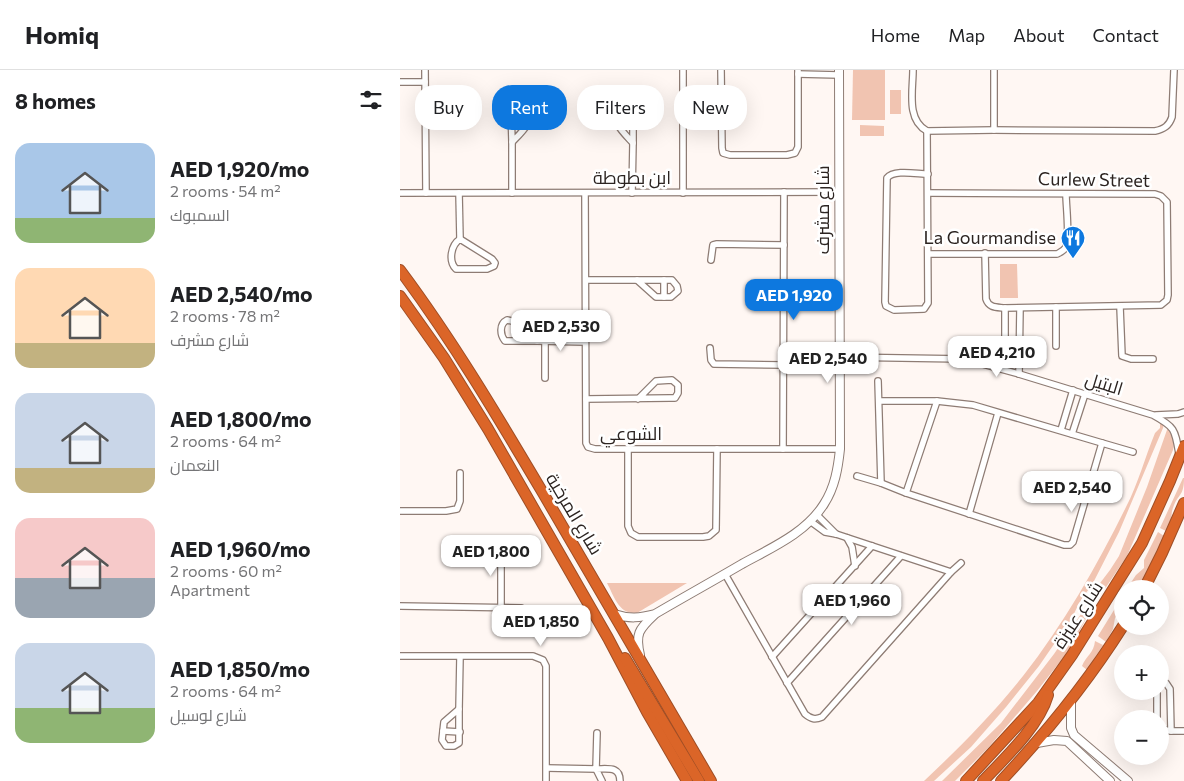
<!DOCTYPE html>
<meta charset="utf-8">
<style>
body{margin:0;font-family:Commissioner,Cairo,sans-serif;background:#f2f2f2;color:#202124;height:100vh;display:flex;flex-direction:column;font-size:19px;white-space:nowrap}
*{box-sizing:border-box;margin:0}
p{font-size:16px;color:#757577}
.icon{flex:none;width:28px;height:28px;fill:none;stroke:currentColor;stroke-width:2;stroke-linecap:round;stroke-linejoin:round}
.map{position:relative;flex:1;overflow:hidden}
.side{display:flex;flex-direction:column;background:#fff;width:400px}
.side>*{flex:none}
.banner{position:absolute;left:15px;top:15px;width:475px;height:45px;display:flex;gap:10px}
.buttons{position:absolute;left:714px;top:510px;display:grid;gap:10px}
.buttons a{display:grid;place-items:center;width:55px;height:55px;border-radius:50%;background:#fff;box-shadow:0 5px 20px #0002;font-size:25px}
.price{position:absolute;translate:-50% -42px;padding:0 11px;border-radius:10px;background:#fff;color:#222;font-size:16px;line-height:32px;filter:drop-shadow(0 1px 2px #0008)}
.price::after{content:'';position:absolute;left:50%;top:30px;width:15px;height:11px;margin-left:-8px;background:inherit;clip-path:polygon(0 0,100% 0,50% 100%)}
.price.active{background:#0d78df;color:#fff}
ul{padding:0;list-style:none}
li{display:flex;align-items:center;gap:15px;height:125px;padding:0 15px}
li span{display:grid;place-items:center;flex:none;width:140px;height:100px;border-radius:15px;color:#555}
li>.icon{margin-inline-start:auto}
span .icon{width:60px;height:60px;fill:#fffc;stroke-width:1}
li b{font-size:21px}
h2{display:flex;justify-content:space-between;align-items:center;height:60px;padding:0 15px;font-size:21px}
.chip{padding:0 18px;border-radius:20px;background:#fff;box-shadow:0 5px 20px #0002;font-size:18px;line-height:45px}
.chip.active{background:#0d78df;color:#fff}
header{display:flex;align-items:center;gap:30px;box-sizing:border-box;height:70px;padding:0 25px;background:#fff;border-bottom:1px solid #e0e0e0}
header strong{font-size:24px}
nav{display:flex;gap:28px;margin-inline-start:auto;font-size:18px}
main{display:flex;flex:1;min-height:0}
.map>svg:first-child{display:block}
</style>
<header>
<strong>Homiq</strong>
<nav><a>Home</a><a>Map</a><a>About</a><a>Contact</a></nav>
</header>
<main>
<section class="side">
<h2>8 homes<svg class="icon" aria-label="filters" viewBox="0 0 24 24"><path d="M4 7h16M4 17h16"/><circle cx="9" cy="7" r="2"/><circle cx="15" cy="17" r="2"/></svg></h2>
<ul>
<li><span style="background:linear-gradient(#a9c7e8 75%,#8fb573 0)"><svg class="icon" aria-label="home" viewBox="0 0 24 24"><path d="M3 11l9-7 9 7M6 9v11h12V9"/></svg></span><div><b>AED 1,920/mo</b><p>2 rooms · 54 m²</p><p>السمبوك</p></div></li>
<li><span style="background:linear-gradient(#ffd9b3 75%,#c2b280 0)"><svg class="icon" aria-label="home" viewBox="0 0 24 24"><path d="M3 11l9-7 9 7M6 9v11h12V9"/></svg></span><div><b>AED 2,540/mo</b><p>2 rooms · 78 m²</p><p>شارع مشرف</p></div></li>
<li><span style="background:linear-gradient(#c9d6e8 75%,#c2b280 0)"><svg class="icon" aria-label="home" viewBox="0 0 24 24"><path d="M3 11l9-7 9 7M6 9v11h12V9"/></svg></span><div><b>AED 1,800/mo</b><p>2 rooms · 64 m²</p><p>النعمان</p></div></li>
<li><span style="background:linear-gradient(#f6c9c9 60%,#9aa5b1 0)"><svg class="icon" aria-label="home" viewBox="0 0 24 24"><path d="M3 11l9-7 9 7M6 9v11h12V9"/></svg></span><div><b>AED 1,960/mo</b><p>2 rooms · 60 m²</p><p>Apartment</p></div></li>
<li><span style="background:linear-gradient(#c9d6e8 65%,#8fb573 0)"><svg class="icon" aria-label="home" viewBox="0 0 24 24"><path d="M3 11l9-7 9 7M6 9v11h12V9"/></svg></span><div><b>AED 1,850/mo</b><p>2 rooms · 64 m²</p><p>شارع لوسيل</p></div></li>
</ul>
</section>
<div class="map">
<svg width="784" height="711" viewBox="0 0 784 711">
<rect width="100%" height="100%" fill="#fff7f3"/>
<g fill="#f1c4b1">
<polygon points="453,0 485,0 485,50 452,50"/>
<rect x="490" y="20" width="11" height="24"/>
<polygon points="460,55 484,56 484,66 460,66"/>
<polygon points="600,194 617,194 618,228 600,228"/>
<path d="M760 353 764 354 763 358 719 462 693 513 679 533 672 548 639 596 606 637 571 677 534 711H524C559 678 593 644 623 606 663 555 697 496 726 437 738 414 745 387 755 363L760 358Z"/>
<path d="M768 357C774 362 775 373 773 380L727 486 696 532 691 525 710 500 719 486 747 417Z"/>
<path d="M783 408H784C784 427 778 423 773 438 771 442 772 446 771 450 770 454 768 458 766 461L760 458Z"/>
<polygon points="758,462 764,466 738,519 730,514 736,505 744,498 744,490"/>
<path d="M207 513H287L237 543C219 545 214 526 207 513Z"/>
<polygon points="722,527 722,538 715,548 713,559 706,572 698,566"/>
<polygon points="686,540 689,543 670,579 637,621 588,678 555,711 542,711 601,653 654,584 683,541"/>
<path d="M695 571 703 575 687 600 682 596C686 586 694 583 695 571Z"/>
</g>
<g fill="none" stroke-linecap="round" stroke-linejoin="round">
<defs>
<g id="street">
<polyline points="25,0 26,123"/>
<polyline points="321,0 322,78 323,83 330,85 387,85 395,83 398,77 398,0"/>
<path d="M513 0C513 20 506 50 527 61L594 60 755 61C764 59 769 56 772 47L774 0"/>
<polyline points="398,4 439,5"/>
<polyline points="0,12 25,12"/>
<path d="M118 31 126 32 128 35C134 52 123 61 112 72L111 39 113 35Z"/>
<path d="M224 31 231 35 233 39V73C223 62 210 51 216 35Z"/>
<polyline points="214,46 233,46"/>
<polyline points="594,60 594,0"/>
<path d="M527 61 528 233 524 239 494 240 486 236 485 232 487 108C494 99 517 104 528 104"/>
<polyline points="112,72 112,123"/>
<polyline points="0,123 438,122"/>
<polyline points="59,123 60,169"/>
<polyline points="185,123 186,373 188,377 195,379 440,379"/>
<polyline points="232,123 233,73"/>
<polyline points="283,123 283,0"/>
<path d="M528 123 755 124 761 126 767 132 768 225 767 230 761 235 605 238C596 237 589 238 586 229L585 183"/>
<path d="M60 169 92 189 95 193 94 196 87 199H56C48 191 51 175 60 169Z"/>
<path d="M528 184H657C661 182 664 181 666 177 670 167 666 136 666 124"/>
<polyline points="311,190 313,175 317,174 384,175"/>
<polyline points="186,210 237,210"/>
<polygon points="237,210 272,210 277,216 278,221 271,227 256,227"/>
<polyline points="264,210 264,227"/>
<polyline points="656,237 656,276"/>
<polyline points="720,237 722,286 731,289 753,289"/>
<path d="M107 250 117 252 137 271H105C100 265 99 254 107 250Z"/>
<polyline points="137,271 185,272"/>
<polyline points="310,278 311,290 314,294 384,295"/>
<path d="M439 287 564 289 619 304 753 345C775 357 775 359 779 384"/>
<polyline points="603,299 605,282 605,238"/>
<polyline points="619,304 620,238"/>
<polyline points="145,308 145,272"/>
<polyline points="478,311 481,413 506,423 664,475 670,475 673,472 702,373 573,335 537,331 479,331"/>
<polyline points="186,329 270,328 275,328 278,323 278,315 272,310 256,311 238,329"/>
<polyline points="756,345 778,344 784,342"/>
<polyline points="661,360 673,320"/>
<polyline points="672,364 685,324"/>
<polyline points="702,373 733,382"/>
<polyline points="228,379 228,456 231,463 238,467 303,467 309,466 316,460 317,379"/>
<polyline points="383,379 384,122"/>
<polyline points="457,406 481,413"/>
<polyline points="506,423 537,331"/>
<polyline points="0,441 46,441 57,439 60,431 60,403"/>
<polyline points="416,444 436,464"/>
<polyline points="569,444 598,343"/>
<polyline points="410,451 425,462 436,464 551,502"/>
<polyline points="447,468 452,477 455,496"/>
<path d="M325 504 405 644C411 649 415 650 422 647L551 502 561 493"/>
<polyline points="0,536 121,538"/>
<polyline points="101,538 101,476"/>
<polyline points="0,586 133,586 143,590 146,596 146,711"/>
<polyline points="372,587 472,476"/>
<polyline points="387,613 501,486"/>
<polyline points="760,613 766,613 770,619 771,661 760,659"/>
<polygon points="59,639 59,673 54,676 46,676 42,670 44,652"/>
<polyline points="59,639 60,587"/>
<polyline points="757,649 757,621"/>
<polyline points="43,661 60,662"/>
<polyline points="771,661 784,661"/>
<polyline points="147,698 196,699 197,663"/>
<path d="M202 711 196 699C208 699 220 696 220 711"/>
</g>
<g id="secondary">
<path d="M214 544C229 549 240 548 255 544 284 527 313 511 342 494 371 478 406 463 424 434 435 417 438 398 440 379L439 0"/>
<path d="M240 585C235 564 239 559 254 545"/>
<polyline points="671,632 671,658 674,665 728,711"/>
<polyline points="637,673 654,670 667,671 710,711"/>
</g>
<g id="highway">
<path d="M0 200C53 271 98 347 143 423 199 519 255 615 311 711"/>
<polyline points="0,226 44,288 88,359 208,568 247,642 287,711"/>
<polyline points="744,519 762,483 784,433"/>
<polyline points="225,588 299,711"/>
<polyline points="566,711 638,633 672,585 742,473 770,411 784,376"/>
<path d="M583 711C606 687 639 656 648 625"/>
<path d="M601 711C647 662 687 613 723 556"/>
</g>
</defs>
<use href="#street" stroke="#8e7c74" stroke-width="8"/>
<use href="#secondary" stroke="#8e7c74" stroke-width="10"/>
<use href="#highway" stroke="#9e4e26" stroke-width="12"/>
<use href="#street" stroke="#fff" stroke-width="5.5"/>
<use href="#secondary" stroke="#fff" stroke-width="8"/>
<use href="#highway" stroke="#db6528" stroke-width="10"/>
</g>
<defs>
<symbol id="restaurant-pin" viewBox="-11 -11 22 30"><path d="M0 17L-7.5 6A9.5 9.5 0 1 1 7.5 6Z" fill="#0d78df" stroke="#fff"/><path d="M-5-6h1v4h1v-4h1v4h1v-4h1v5L-1.5 .5V6h-2V.5L-5-1ZM5-6V6H3V1.5H1.5Q1.5-4 5-6Z" fill="#fff"/></symbol>
</defs>
<g fill-rule="evenodd">
<use href="#restaurant-pin" x="659" y="154" width="28" height="38"/>
</g>
<g text-anchor="middle" stroke-width="5" stroke-linejoin="round" paint-order="stroke">
<g font-size="18" fill="#2c2421" stroke="#fff">
<text x="232" y="114">ابن بطوطة</text>
<text transform="translate(694 110) rotate(1)" y="6">Curlew Street</text>
<text transform="translate(423 140) rotate(-90)" y="6">شارع مشرف</text>
<text transform="translate(704 314) rotate(17)" y="6">البتيل</text>
<text x="231" y="370">الشوعي</text>
<text transform="translate(174 444) rotate(59)" y="6">شارع المرخية</text>
<text transform="translate(678 545) rotate(-57)" y="6">شارع عنيزة</text>
</g>
<g font-size="18" fill="#2c2421" stroke="#fff" text-anchor="end">
<text x="656" y="174">La Gourmandise</text>
</g>
</g>
</svg>
<div class="buttons">
<a><svg class="icon" aria-label="locate" viewBox="0 0 24 24"><circle cx="12" cy="12" r="6"/><path d="M12 2v4M12 18v4M2 12h4M18 12h4"/></svg></a>
<a>+</a>
<a>−</a>
</div>
<b class="price active" style="left:394px;top:251px">AED 1,920</b>
<b class="price" style="left:161px;top:282px">AED 2,530</b>
<b class="price" style="left:597px;top:308px">AED 4,210</b>
<b class="price" style="left:428px;top:314px">AED 2,540</b>
<b class="price" style="left:672px;top:443px">AED 2,540</b>
<b class="price" style="left:91px;top:507px">AED 1,800</b>
<b class="price" style="left:452px;top:556px">AED 1,960</b>
<b class="price" style="left:141px;top:577px">AED 1,850</b>
<div class="banner">
<a class="chip">Buy</a>
<a class="chip active">Rent</a>
<a class="chip">Filters</a>
<a class="chip">New</a>
</div>
</div>
</main>
